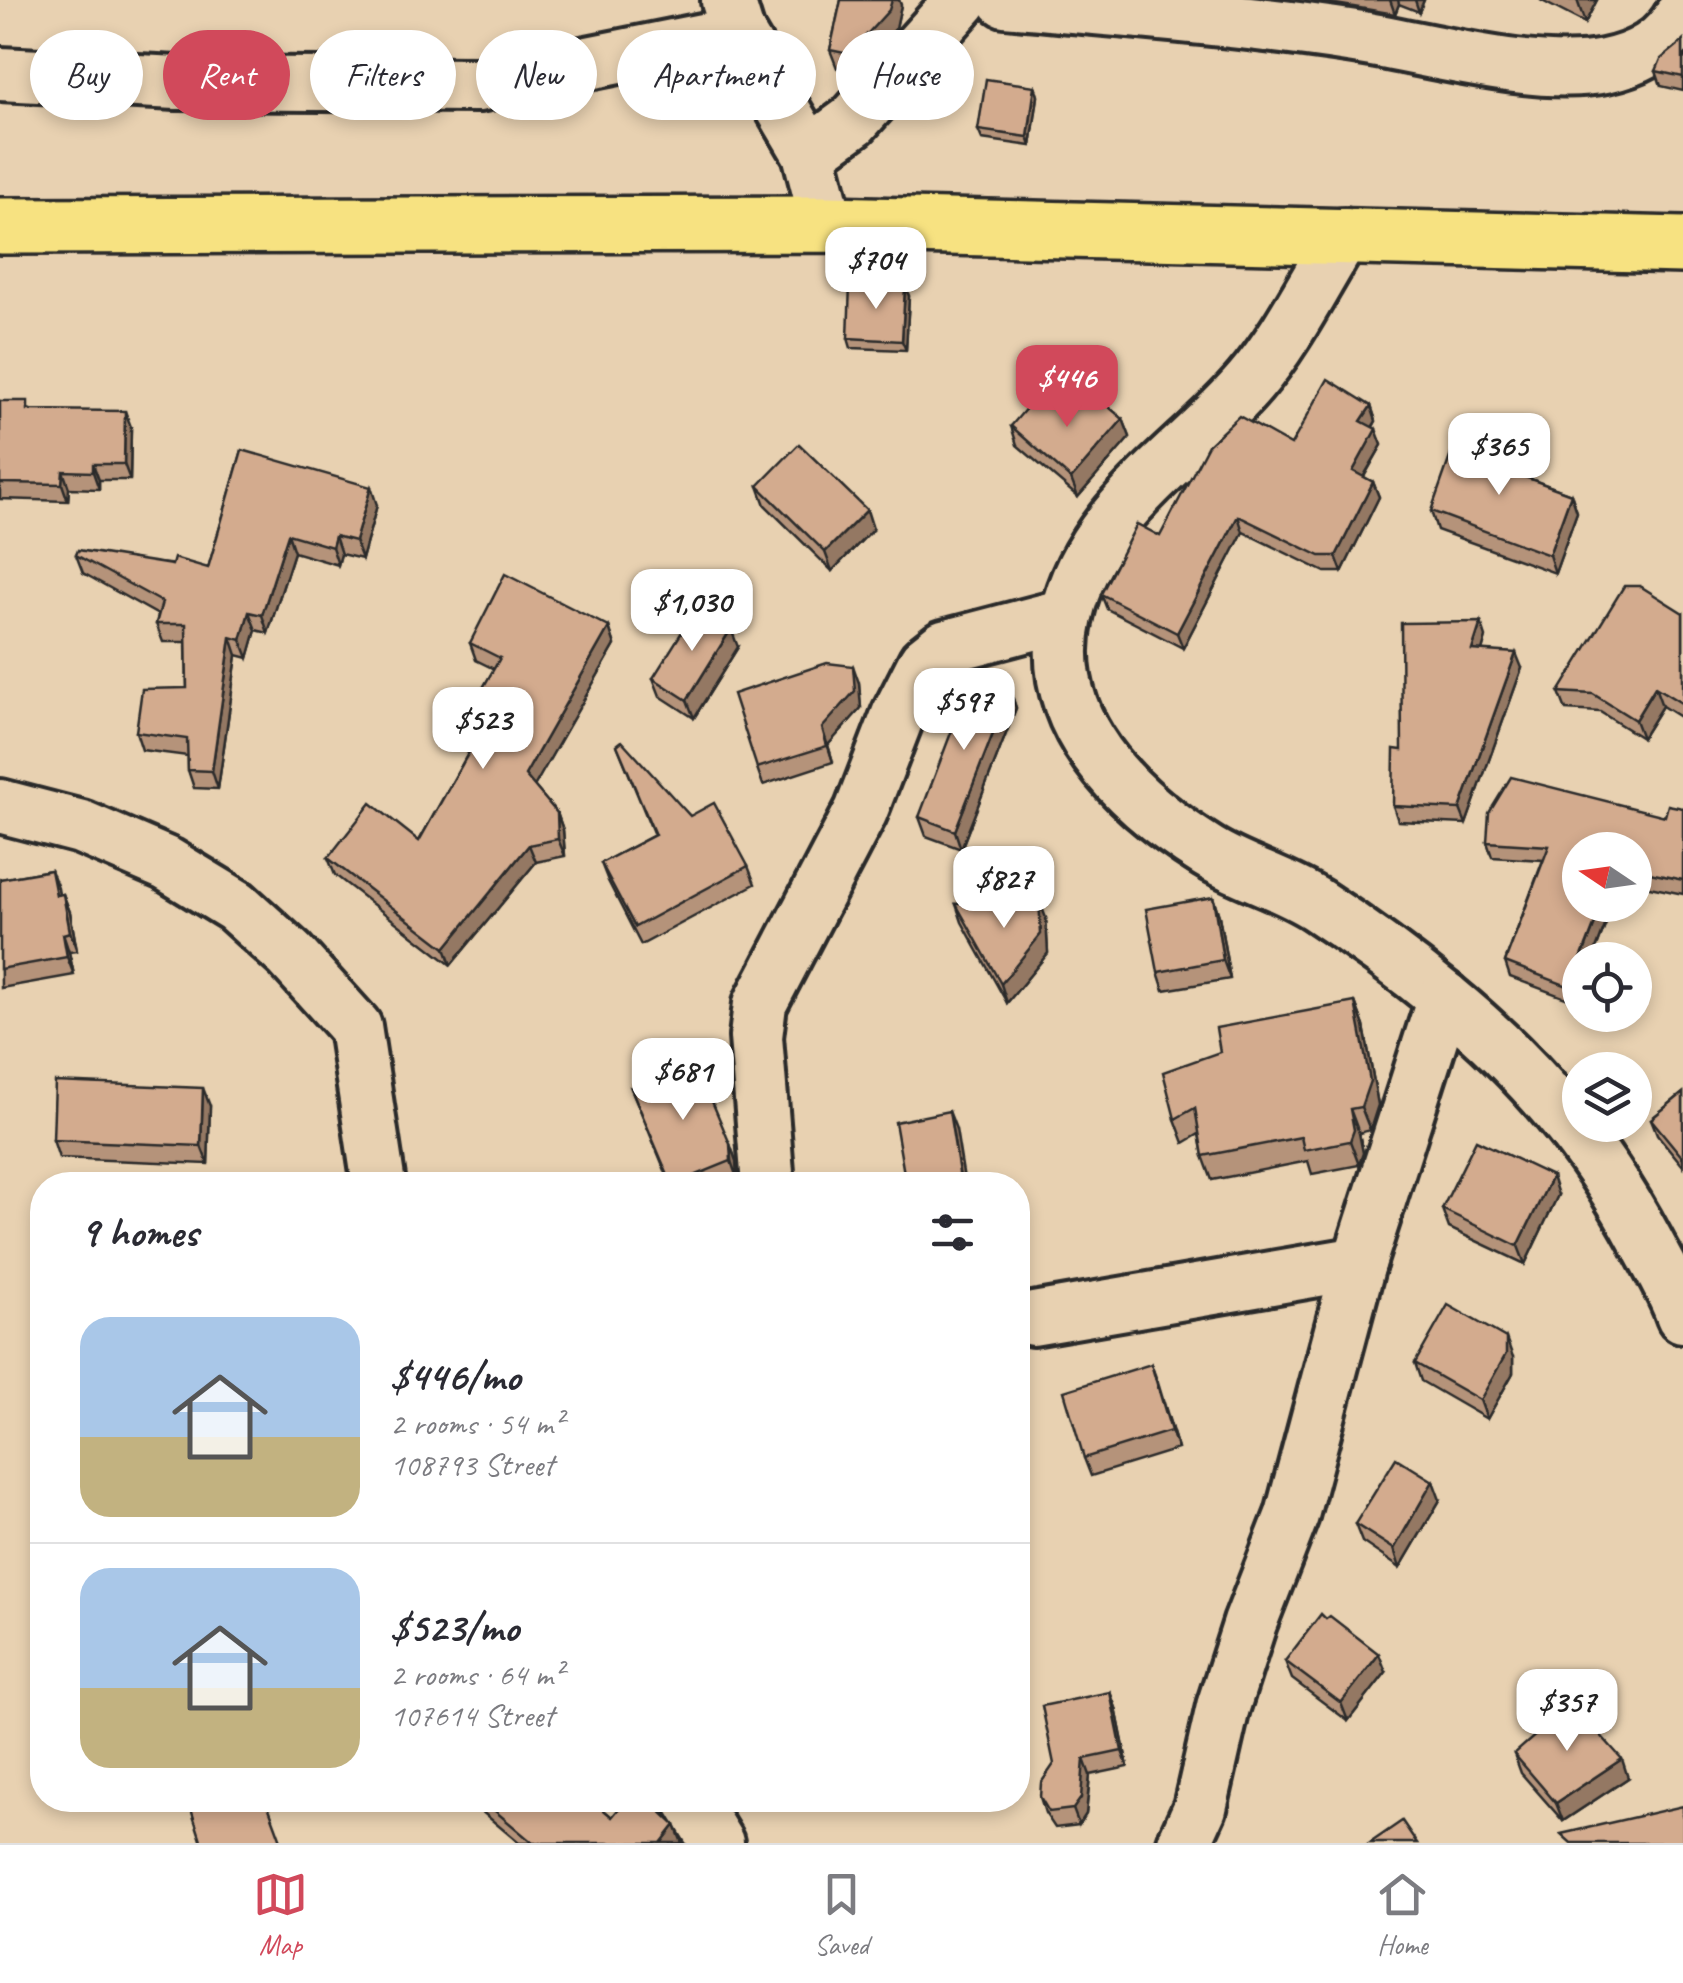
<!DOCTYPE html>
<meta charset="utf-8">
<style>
body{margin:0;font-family:Caveat,sans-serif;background:#f7f7f7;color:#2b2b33;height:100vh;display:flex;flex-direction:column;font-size:38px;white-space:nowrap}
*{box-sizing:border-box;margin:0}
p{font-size:32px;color:#7c7c81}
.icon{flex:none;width:55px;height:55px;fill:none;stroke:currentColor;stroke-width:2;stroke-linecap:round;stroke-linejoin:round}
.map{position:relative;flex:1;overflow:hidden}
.details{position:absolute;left:30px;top:1172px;width:1000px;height:640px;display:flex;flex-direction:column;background:#fff;border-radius:40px;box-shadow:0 5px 15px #0003}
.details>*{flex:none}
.guide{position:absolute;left:30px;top:30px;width:1000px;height:90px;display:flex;gap:20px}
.needle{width:65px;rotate:283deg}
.fabs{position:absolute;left:1562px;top:832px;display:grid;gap:20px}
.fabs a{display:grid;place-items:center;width:90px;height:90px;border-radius:50%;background:#fff;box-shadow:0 5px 15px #0003;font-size:50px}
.price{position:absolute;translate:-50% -85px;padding:0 22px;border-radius:20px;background:#fff;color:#222;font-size:32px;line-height:65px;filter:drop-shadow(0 2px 5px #0008)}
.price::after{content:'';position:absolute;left:50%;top:60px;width:30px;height:22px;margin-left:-15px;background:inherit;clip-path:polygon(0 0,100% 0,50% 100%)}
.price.active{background:#d1495b;color:#fff}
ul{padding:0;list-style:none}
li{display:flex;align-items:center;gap:30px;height:250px;padding:0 50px}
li+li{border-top:2px solid #e1e1e2}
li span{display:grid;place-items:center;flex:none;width:280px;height:200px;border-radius:30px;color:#555}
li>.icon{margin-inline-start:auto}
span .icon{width:120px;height:120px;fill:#fffc;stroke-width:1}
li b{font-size:42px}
h2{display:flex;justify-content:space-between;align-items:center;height:120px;padding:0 50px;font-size:42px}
.pill{padding:0 35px;border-radius:45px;background:#fff;box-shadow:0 5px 15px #0003;font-size:35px;line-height:90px}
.pill.active{background:#d1495b;color:#fff}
.tab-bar{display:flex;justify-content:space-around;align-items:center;height:140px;border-top:2px solid #e1e1e2;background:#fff;font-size:28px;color:#7c7c81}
.tab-bar a{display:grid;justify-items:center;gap:5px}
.tab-bar .active{color:#d1495b}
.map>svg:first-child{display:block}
</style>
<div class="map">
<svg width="1683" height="1843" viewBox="0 0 1683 1843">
<rect width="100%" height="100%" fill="#e8d1b1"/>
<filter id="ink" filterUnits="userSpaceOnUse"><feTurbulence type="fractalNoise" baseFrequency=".01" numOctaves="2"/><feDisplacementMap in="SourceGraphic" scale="20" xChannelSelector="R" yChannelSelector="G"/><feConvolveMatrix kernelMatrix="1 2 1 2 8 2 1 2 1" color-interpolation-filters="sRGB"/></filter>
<g filter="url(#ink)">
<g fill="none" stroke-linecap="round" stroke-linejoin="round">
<defs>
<g id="minor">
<path d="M1005 0C1123 11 1238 19 1355 37 1425 48 1537 80 1605 66 1639 59 1667 44 1683 12"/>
<polyline points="728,1 738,33 809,153 827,224"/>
<polyline points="0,74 177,83 478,85 738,33"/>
<polyline points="809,153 853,121 962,0"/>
<path d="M1344 235C1314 283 1287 339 1250 382 1185 458 1089 511 1066 616 1042 721 1126 801 1208 852 1242 873 1283 883 1317 905 1360 933 1405 966 1445 999 1529 1068 1595 1145 1646 1241 1659 1266 1674 1290 1683 1316"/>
<polyline points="0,806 81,827 167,864 236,906 290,955 355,1027 379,1185"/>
<polyline points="768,1185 756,1037 760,1004 861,811 898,715 925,662 944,647 1066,615"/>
<polyline points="1033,1319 1359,1263"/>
<polyline points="691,1800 717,1843"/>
<polyline points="1184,1843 1200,1808 1223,1707 1250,1623 1292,1515 1359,1263 1444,998"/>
</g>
<polyline id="major" points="0,226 827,224 1683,245"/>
</defs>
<use href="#minor" stroke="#2b2b2b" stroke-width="60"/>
<use href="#major" stroke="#2b2b2b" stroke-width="62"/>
<use href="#minor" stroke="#e8d1b1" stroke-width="52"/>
<use href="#major" stroke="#f7e281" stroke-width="55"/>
</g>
<g fill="#b5937a" stroke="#2b2b2b" stroke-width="2.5">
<polygon points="841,0 899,0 901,5 896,28 856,73 837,68 830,50"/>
<polygon points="1424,0 1419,12 1399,4 1395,14 1312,0"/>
<polygon points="1540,0 1597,0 1585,23"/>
<polygon points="1683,41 1683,91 1661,86 1656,71"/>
<polygon points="1035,86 1038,96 1031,146 982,139 978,130"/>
<polygon points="905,287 909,296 906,350 851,348 848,338"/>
<polygon points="0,401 31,410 131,427 130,480 99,480 99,489 69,488 68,501 0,499"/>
<polygon points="1371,406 1376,421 1373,427 1382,445 1364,477 1373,482 1379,497 1342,572 1325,572 1243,532 1183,648 1107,609 1101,594 1160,536 1291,445"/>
<polygon points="1066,416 1123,419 1130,437 1078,497 1017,445 1011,426"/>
<polygon points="242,450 377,505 362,559 341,554 338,565 294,552 268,633 256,630 248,658 237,655 218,789 194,788 188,770 188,756 142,750 136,732 187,688 186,642 163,642 156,624 158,615 83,573 76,555 208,568"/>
<polygon points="1511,457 1517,474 1571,494 1577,512 1555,573 1437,530 1431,511"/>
<polygon points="758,486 873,529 832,571 765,505"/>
<polygon points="1683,613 1683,719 1662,706 1642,738 1600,712 1566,710 1559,692"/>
<polygon points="609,627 615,645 534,786 557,813 563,830 565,856 536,862 451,965 335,875 328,858 419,841 471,748 466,745 460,728 494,669 476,660 470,643"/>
<polygon points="1486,637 1482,651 1522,668 1466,824 1398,821 1393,806 1402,750"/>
<polygon points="738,647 694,718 660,696 653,678"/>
<polygon points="859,683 861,708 828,745 833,762 763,785 757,768"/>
<polygon points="1010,690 1016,708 961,849 926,836 919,817"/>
<polygon points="617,745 690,816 748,866 755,884 641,945 608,881 601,863 654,835"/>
<polygon points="1683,808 1683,894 1635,884 1635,850 1580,850 1613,905 1592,960 1580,960 1580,991 1576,1002 1510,977 1505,962 1543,860 1492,857 1487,842 1665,816"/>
<polygon points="51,870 59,895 63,894 70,912 77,951 69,952 74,975 1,988 0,879"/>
<polygon points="1213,897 1219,916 1230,979 1164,990 1158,972"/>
<polygon points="956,904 1046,918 1048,953 1007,1003 962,922"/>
<polygon points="1355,1002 1364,1026 1378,1105 1370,1130 1359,1133 1363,1153 1359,1165 1312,1174 1308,1161 1212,1180 1203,1156 1199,1134 1184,1143 1175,1119"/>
<polygon points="631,1088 730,1144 736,1161 737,1178 722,1185 671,1185"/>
<polygon points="1683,1093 1683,1166 1657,1134 1651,1119"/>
<polygon points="210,1106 208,1164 59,1158 53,1140"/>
<polygon points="1558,1195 1525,1264 1449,1228 1442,1209"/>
<polygon points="1513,1357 1513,1373 1487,1419 1421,1381 1415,1363"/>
<polygon points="1151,1364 1178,1449 1091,1476 1084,1458"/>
<polygon points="1440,1500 1400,1568 1362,1542 1355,1524"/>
<polygon points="1285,1661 1386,1672 1348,1721 1292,1679"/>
<polygon points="1110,1692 1116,1708 1128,1767 1090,1775 1086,1814 1079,1825 1055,1828 1045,1813 1040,1797"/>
<polygon points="1514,1754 1628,1778 1563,1821 1521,1773"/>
<polygon points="472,1800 592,1800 612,1817 682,1843 519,1843 474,1805"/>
</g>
<g fill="#947863" stroke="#2b2b2b" stroke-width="2.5">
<polygon points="892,0 899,0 901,5 896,28 856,73 849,54"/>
<polygon points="1390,0 1398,0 1399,4 1395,14"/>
<polygon points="1415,0 1424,0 1419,12"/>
<polygon points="1577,0 1597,0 1585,23"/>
<polygon points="1035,86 1038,96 1031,146 1028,137"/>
<polygon points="905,287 909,296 906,350 902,341"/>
<polygon points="1371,406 1376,421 1367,436 1361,421"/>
<polygon points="125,411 131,427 130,480 124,464"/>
<polygon points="1123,419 1130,437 1078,497 1071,479"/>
<polygon points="1376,429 1382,445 1358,486 1353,471"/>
<polygon points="1511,457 1517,475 1506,470"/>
<polygon points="93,464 99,480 99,489 93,472"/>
<polygon points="63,471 69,488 68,501 62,484"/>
<polygon points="1373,482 1379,497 1342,572 1336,556"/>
<polygon points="371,487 377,505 362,559 355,541"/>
<polygon points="1571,494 1577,512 1555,573 1549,555"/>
<polygon points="867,510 873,529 832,571 825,552"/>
<polygon points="1238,516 1243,532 1183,648 1177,633"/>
<polygon points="288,534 294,552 268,633 262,615"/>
<polygon points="335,536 341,554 338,565 332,547"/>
<polygon points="249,612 256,630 248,658 241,640"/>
<polygon points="1481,622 1486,637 1478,665 1472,650"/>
<polygon points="609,627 615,645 531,792 525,775"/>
<polygon points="731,629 738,647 694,718 687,700"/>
<polygon points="231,637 237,655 218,789 212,771"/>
<polygon points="1516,653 1522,668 1466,824 1460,809"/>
<polygon points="853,666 859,683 861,708 828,745 833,762 822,728"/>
<polygon points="1655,687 1662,706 1642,738 1635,720"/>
<polygon points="1010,690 1016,708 961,849 955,831"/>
<polygon points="557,813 563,830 565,856 558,839"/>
<polygon points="529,845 536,862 451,965 445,948"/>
<polygon points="51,870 58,888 62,914 56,895"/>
<polygon points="63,894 70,912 77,951 70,932"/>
<polygon points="1213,897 1219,916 1230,979 1223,960"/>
<polygon points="1039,900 1046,918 1048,953 1007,1003 1001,984"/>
<polygon points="1602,905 1613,905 1592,960 1581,960"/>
<polygon points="63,934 69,952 74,975 67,957"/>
<polygon points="1580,962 1580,991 1576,1002 1570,987"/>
<polygon points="1355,1002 1364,1026 1378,1105 1370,1130 1361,1107"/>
<polygon points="203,1088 210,1106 208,1164 201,1146"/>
<polygon points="1350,1109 1359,1133 1363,1153 1359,1165 1350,1141"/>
<polygon points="949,1111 956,1129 965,1185 961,1185"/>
<polygon points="730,1144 736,1161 737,1178 731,1161"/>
<polygon points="1552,1176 1558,1195 1525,1264 1518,1246"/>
<polygon points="1506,1338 1513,1357 1513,1373 1487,1419 1480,1400"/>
<polygon points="1151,1364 1158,1383 1178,1449 1171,1431"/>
<polygon points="1433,1481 1440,1500 1400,1568 1394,1549"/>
<polygon points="1379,1654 1386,1672 1348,1721 1341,1703"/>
<polygon points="1110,1692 1116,1708 1128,1767 1122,1751"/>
<polygon points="1084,1759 1090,1775 1086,1814 1079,1825 1073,1809"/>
<polygon points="1622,1759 1628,1778 1563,1821 1556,1803"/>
<polygon points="675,1825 682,1843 661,1843"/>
</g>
<g fill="#d3ab8e" stroke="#2b2b2b" stroke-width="2.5">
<polygon points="841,0 892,0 889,10 849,54 830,50"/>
<polygon points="1683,41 1683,77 1656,71 1661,59"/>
<polygon points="986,79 1035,86 1028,137 978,130"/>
<polygon points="850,284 905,287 902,341 848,338"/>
<polygon points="1328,379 1371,406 1361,421 1376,429 1353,471 1373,482 1336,556 1320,556 1238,516 1177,633 1101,594 1137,524 1160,536 1208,445 1239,416 1291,445"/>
<polygon points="1089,390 1123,419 1071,479 1011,426 1039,393 1066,416"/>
<polygon points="0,401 28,401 28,410 125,411 124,464 93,464 93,472 63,471 62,484 0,483"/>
<polygon points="1457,437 1511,457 1506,470 1571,494 1549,555 1431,511"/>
<polygon points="799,444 867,510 825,552 758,486"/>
<polygon points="242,450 371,487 355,541 335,536 332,547 288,534 262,615 249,612 241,640 231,637 212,771 188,770 187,739 136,732 142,689 187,688 186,624 156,624 162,602 76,555 78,550 172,565 174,558 208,568"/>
<polygon points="505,574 609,627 525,775 557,813 558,839 529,845 445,948 328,858 371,803 419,841 477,738 460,728 500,658 470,643"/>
<polygon points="1624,586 1640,586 1683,613 1683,704 1655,687 1635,720 1593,694 1559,692"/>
<polygon points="697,608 731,629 687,700 653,678"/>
<polygon points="1481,622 1472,650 1516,653 1460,809 1393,806 1394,749 1402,750 1401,623"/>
<polygon points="827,663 853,666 855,691 822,728 827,746 757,768 733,694"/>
<polygon points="973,675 1010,690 955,831 919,817"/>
<polygon points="622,741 690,816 714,803 748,866 635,927 601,863 655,835 617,745"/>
<polygon points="1511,777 1665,816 1668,805 1683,808 1683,880 1635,870 1635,850 1580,850 1580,905 1602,905 1570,987 1505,962 1549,846 1487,842 1489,813"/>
<polygon points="51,870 56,895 63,894 70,932 63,934 67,957 0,969 0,879"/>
<polygon points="1213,897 1223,960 1158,972 1146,909"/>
<polygon points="1039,900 1041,934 1001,984 956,904"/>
<polygon points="1355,1002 1370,1081 1361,1107 1350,1109 1354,1130 1350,1141 1304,1150 1301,1137 1203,1156 1195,1108 1175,1119 1163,1072 1220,1052 1216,1028"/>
<polygon points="695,1061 730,1144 731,1161 672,1185 631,1088"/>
<polygon points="55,1082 203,1088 201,1146 53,1140"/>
<polygon points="1683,1093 1683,1158 1651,1119"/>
<polygon points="949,1111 961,1185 906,1185 895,1122"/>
<polygon points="1476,1140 1552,1176 1518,1246 1442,1209"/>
<polygon points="1448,1305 1506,1338 1506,1354 1480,1400 1415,1363"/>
<polygon points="1151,1364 1171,1431 1084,1458 1064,1391"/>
<polygon points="1396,1458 1433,1481 1394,1549 1355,1524"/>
<polygon points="1321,1614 1326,1619 1330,1616 1379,1654 1341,1703 1285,1661"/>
<polygon points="1110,1692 1122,1751 1084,1759 1081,1798 1073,1809 1049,1812 1040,1797 1041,1783 1054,1764 1042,1706"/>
<polygon points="1572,1703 1622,1759 1556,1803 1514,1754"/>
<polygon points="188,1800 266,1800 282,1843 202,1843"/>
<polygon points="482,1800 592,1800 612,1817 626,1800 649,1800 675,1825 661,1843 533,1843"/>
<polygon points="1683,1806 1683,1843 1571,1843 1561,1834"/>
<polygon points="1402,1821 1417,1843 1370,1843"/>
</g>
</g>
</svg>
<div class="fabs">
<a><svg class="needle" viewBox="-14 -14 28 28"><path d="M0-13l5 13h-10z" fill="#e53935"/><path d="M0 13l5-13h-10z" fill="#7c7c81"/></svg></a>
<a><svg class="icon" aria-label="locate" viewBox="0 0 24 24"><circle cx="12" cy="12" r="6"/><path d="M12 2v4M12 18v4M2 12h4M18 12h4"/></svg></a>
<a><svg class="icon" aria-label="layers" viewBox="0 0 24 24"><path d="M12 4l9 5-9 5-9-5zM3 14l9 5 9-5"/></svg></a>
</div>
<b class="price" style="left:876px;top:312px">$704</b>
<b class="price active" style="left:1067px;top:430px">$446</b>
<b class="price" style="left:1499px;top:498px">$365</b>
<b class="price" style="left:692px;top:654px">$1,030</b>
<b class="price" style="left:964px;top:753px">$597</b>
<b class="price" style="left:483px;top:772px">$523</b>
<b class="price" style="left:1004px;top:931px">$827</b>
<b class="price" style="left:683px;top:1123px">$681</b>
<b class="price" style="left:1567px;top:1754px">$357</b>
<div class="guide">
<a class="pill">Buy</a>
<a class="pill active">Rent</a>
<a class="pill">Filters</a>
<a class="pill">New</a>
<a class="pill">Apartment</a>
<a class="pill">House</a>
</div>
<section class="details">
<h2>9 homes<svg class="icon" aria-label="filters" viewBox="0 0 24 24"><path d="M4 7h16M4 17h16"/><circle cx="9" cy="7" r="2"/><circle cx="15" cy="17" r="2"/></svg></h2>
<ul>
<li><span style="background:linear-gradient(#a9c7e8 60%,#c2b280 0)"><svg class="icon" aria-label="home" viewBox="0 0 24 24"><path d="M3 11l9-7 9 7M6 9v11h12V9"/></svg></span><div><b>$446/mo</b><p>2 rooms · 54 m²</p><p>108793 Street</p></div></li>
<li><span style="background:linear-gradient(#a9c7e8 60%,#c2b280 0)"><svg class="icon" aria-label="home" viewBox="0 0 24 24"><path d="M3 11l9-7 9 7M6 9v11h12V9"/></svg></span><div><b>$523/mo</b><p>2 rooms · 64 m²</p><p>107614 Street</p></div></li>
</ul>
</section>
</div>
<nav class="tab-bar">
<a class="active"><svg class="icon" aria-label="map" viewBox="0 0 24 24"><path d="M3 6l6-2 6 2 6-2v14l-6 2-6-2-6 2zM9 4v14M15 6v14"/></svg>Map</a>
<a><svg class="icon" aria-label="saved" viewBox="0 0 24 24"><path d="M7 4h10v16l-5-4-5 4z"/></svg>Saved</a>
<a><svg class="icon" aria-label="home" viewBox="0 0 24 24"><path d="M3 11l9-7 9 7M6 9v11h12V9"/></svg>Home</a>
</nav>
